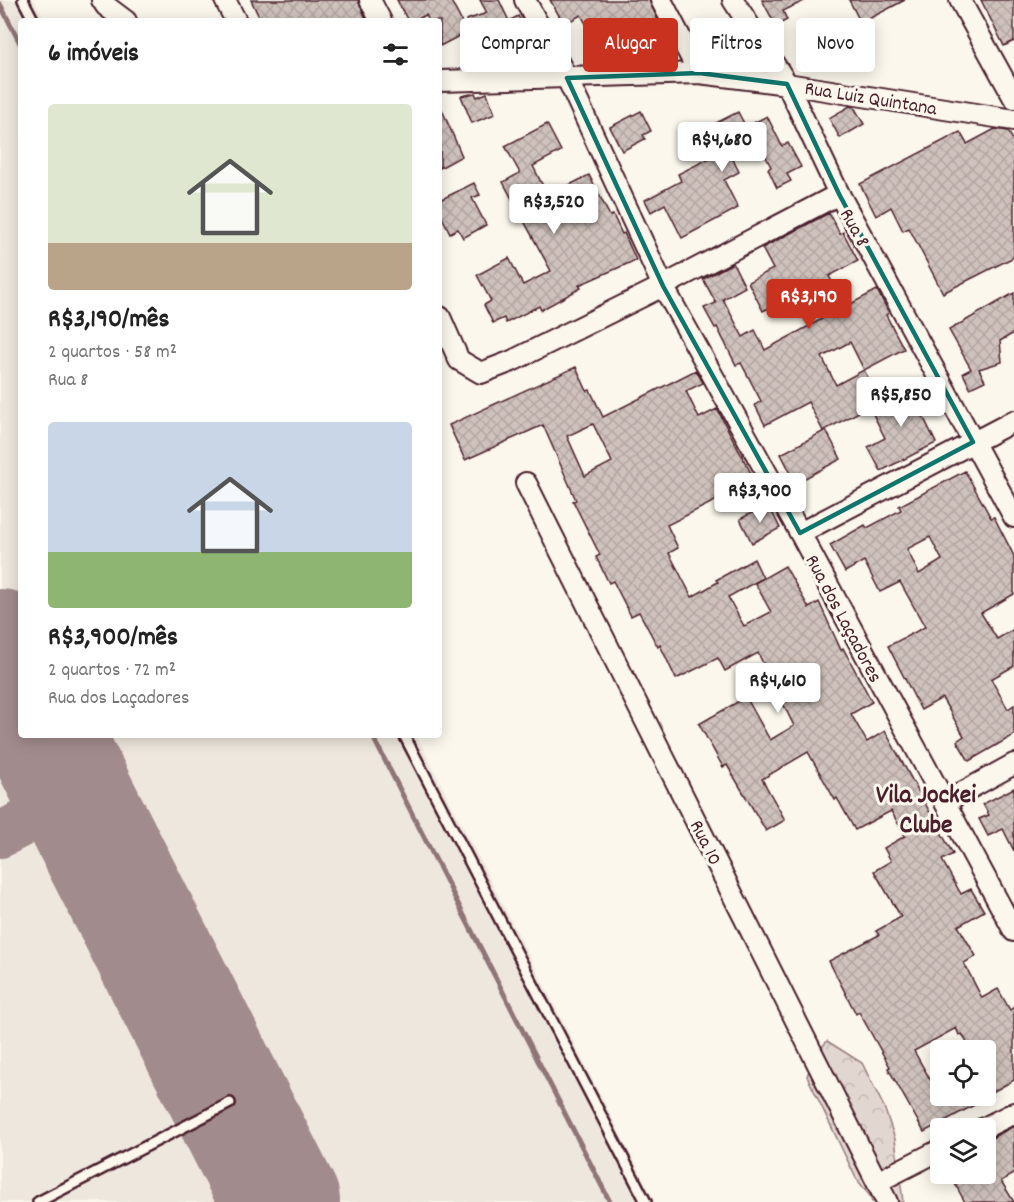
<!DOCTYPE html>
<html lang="pt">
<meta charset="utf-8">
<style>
body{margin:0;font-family:Dekko,sans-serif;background:#f6f6f6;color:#222;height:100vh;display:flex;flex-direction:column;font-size:22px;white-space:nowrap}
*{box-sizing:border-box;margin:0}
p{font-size:20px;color:#767676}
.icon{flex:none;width:33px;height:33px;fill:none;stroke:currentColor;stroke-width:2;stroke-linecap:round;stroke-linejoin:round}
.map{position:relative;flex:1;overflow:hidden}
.sheet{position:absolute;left:18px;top:18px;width:424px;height:720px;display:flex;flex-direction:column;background:#fff;border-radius:6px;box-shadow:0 3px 15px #0003}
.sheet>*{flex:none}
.hud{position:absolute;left:460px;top:18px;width:464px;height:54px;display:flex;gap:12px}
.buttons{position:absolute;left:930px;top:1040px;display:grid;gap:12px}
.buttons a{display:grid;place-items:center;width:66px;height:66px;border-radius:6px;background:#fff;box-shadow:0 3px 15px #0003;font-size:30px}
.price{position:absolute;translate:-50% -51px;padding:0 14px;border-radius:6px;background:#fff;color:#222;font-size:20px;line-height:39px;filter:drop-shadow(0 2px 3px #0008)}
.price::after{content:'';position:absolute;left:50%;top:36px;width:18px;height:14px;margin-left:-9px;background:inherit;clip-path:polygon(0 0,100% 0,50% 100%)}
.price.active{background:#c8321e;color:#fff}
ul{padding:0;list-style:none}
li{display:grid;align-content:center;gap:12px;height:318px;padding:0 30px}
li span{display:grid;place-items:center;height:186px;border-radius:6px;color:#555}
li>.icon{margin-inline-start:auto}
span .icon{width:108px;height:108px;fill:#fffc;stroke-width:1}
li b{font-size:26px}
h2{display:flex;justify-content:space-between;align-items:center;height:72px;padding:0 30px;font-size:26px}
.tag{padding:0 21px;border-radius:6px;background:#fff;box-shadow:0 3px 15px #0003;font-size:21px;line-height:54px}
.tag.active{background:#c8321e;color:#fff}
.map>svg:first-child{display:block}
</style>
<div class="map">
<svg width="1014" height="1202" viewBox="0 0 1014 1202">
<defs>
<pattern id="forest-crowns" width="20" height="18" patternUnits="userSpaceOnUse" patternTransform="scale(1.5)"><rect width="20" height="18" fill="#e2d7d0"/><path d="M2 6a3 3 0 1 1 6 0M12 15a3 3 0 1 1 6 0" fill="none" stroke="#c3b8b3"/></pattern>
<pattern id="building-cross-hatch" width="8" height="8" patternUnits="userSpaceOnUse" patternTransform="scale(1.5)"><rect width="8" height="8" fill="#cfc2bc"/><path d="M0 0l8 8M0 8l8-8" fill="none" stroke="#b3a6a2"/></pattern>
</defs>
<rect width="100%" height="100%" fill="#fbf7ec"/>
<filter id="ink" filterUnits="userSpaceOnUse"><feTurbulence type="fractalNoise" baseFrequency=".0167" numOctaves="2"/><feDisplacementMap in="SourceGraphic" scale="12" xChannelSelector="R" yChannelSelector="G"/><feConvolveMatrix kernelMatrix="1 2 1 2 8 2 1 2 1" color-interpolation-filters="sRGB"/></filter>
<g filter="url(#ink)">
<polygon fill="#eee7de" points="0,0 34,0 45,21 21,21 21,735 416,735 655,1202 0,1202"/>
<polygon fill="url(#forest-crowns)" stroke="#967b7e" stroke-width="1.5" points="827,1041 862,1063 884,1107 895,1139 903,1202 872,1202 870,1196 856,1178 807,1076 814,1057"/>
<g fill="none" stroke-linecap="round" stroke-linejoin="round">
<g stroke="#907477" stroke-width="5">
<polyline points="0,4 21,45"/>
<polyline points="372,735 610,1202"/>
</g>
<g stroke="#a28b8c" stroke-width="46">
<path d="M32 818C59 813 77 820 96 838"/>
<path d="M0 835C39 815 58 808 57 760"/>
</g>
<g stroke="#a28b8c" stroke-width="118">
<polyline points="0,648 21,690"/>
<polyline points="44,735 281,1202"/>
</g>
</g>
<g fill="url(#building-cross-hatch)" stroke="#4a1f2b" stroke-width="1.5" fill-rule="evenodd">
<polygon points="251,0 358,0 367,21 261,21"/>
<polygon points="397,0 454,0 451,1 467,32 440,46 440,21 429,21 426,15 413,21 408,21"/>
<polygon points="480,0 499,0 509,21 518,16 523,25 521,38 484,40 475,43 466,20 487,13"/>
<polygon points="550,0 649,0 661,27 651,33 645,21 621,35 611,16 589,29 581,15 564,24"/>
<polygon points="762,0 806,0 783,11 787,20 776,26"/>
<polygon points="849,0 905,0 861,23"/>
<polygon points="981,0 1014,0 1014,41 1004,46"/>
<polygon points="475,93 477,97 487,93 495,114 472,123 461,96"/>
<polygon points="440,105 462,156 440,168"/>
<polygon points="850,106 854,107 864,124 840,138 829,118"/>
<polygon points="641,111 651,131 643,135 645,139 622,151 610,127"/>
<polygon points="738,112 746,127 767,116 782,146 788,143 801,167 787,174 791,181 777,188 768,169 771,167 759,143 732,157 739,172 724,180 738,208 682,238 665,204 651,212 645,200 681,181 678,174 714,156 702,130"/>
<polygon points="547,124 561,151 533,166 548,196 589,175 610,216 613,215 622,234 624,233 636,260 579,285 581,288 541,310 539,306 506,323 504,318 493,323 484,305 491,301 477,275 509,258 523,285 551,271 503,182 520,173 505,146"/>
<polygon points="995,129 1008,131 1014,142 1014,257 943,293 909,228 903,231 891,207 876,216 860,184 960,132 967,144"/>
<polygon points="474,183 480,195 472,198 486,225 463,238 458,229 450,233 440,213 440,200"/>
<path d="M829 213 840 234 843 232 858 261 829 276 845 307 877 290 889 313 886 315 904 349 864 370 880 401 823 431 808 402 765 425 755 405 761 401 741 363 736 365 717 327 715 328 704 308 716 303 703 279 733 263 745 287 723 299 743 337 755 330 765 350 822 319 807 289 763 311 748 282 773 269 762 248ZM850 342 864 370 836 385 822 357Z"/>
<polygon points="1014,293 1014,333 1000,341 1002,362 979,369 985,381 970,388 963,373 971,369 949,330"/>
<path d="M576 367 587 391 590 390 603 417 696 370 703 383 686 391 699 418 717 409 755 481 667 525 678 548 669 553 692 597 718 582 716 580 754 559 763 578 728 597 744 626 771 612 755 583 785 566 809 608 819 602 841 650 843 648 872 702 851 714 867 742 885 731 953 854 942 860 961 894 971 889 984 911 958 926 976 956 964 963 982 998 998 989 1010 1010 1014 1007V1080L987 1095H993L924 1132 888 1068 890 1067 859 1012 856 1014 829 961 879 935 876 931 901 917 874 871 891 861 884 848 905 836 891 811 855 830 837 798 835 800 808 752 762 779 785 820 766 831 727 765 723 767 699 724 746 697 770 740 794 726 758 653 725 671 718 658 676 679 660 645 658 647 639 612 631 616 613 581 609 583 596 557 600 555 573 501 576 500 543 425 465 460 449 425ZM593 424 612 462 585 476 567 436ZM956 1028 959 1035 962 1034 971 1050H986V1095H939L914 1051Z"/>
<polygon points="914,385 928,411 922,414 936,443 881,471 868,447 885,438 870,408"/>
<polygon points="826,430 841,459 796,483 781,454"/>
<path d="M965 471 991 518 994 517 1014 556V594L981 613 997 639 1014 629V666L991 679 1008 709 1014 705V735L969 761 957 741 964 736 942 698 921 710 888 646 925 627 900 582 880 592 864 561 845 572 830 545 865 525 867 528 901 510 899 506ZM930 537 942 560 919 574 907 549Z"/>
<polygon points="768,504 780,528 752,543 740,519"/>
<polygon points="1014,788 1014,851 1003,829 988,836 979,819 989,815 983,804"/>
<polygon points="1014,1126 1014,1174 1001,1181 1014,1202 965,1202 949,1173 986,1173 986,1141"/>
</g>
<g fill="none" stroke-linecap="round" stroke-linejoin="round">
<defs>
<g id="service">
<polyline points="23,0 34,21"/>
<polyline points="404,735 646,1202"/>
<polyline points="38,1202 230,1103"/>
</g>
<g id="minor">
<polyline points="102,0 106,6 126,21"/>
<polyline points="225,0 236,21"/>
<polyline points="370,0 381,21"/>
<polyline points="525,0 567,78 663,286 800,533 1014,931"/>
<polyline points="661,0 699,73"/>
<polyline points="733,0 787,84 839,194 1014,517"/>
<polyline points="960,0 1014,98"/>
<polyline points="440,81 699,73 787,84 1014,120"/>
<polyline points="440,317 459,360 481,373 512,361 663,286 839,194"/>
<polyline points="526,483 887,1202"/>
<polyline points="800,533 1014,421"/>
<polyline points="945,802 1014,764"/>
<polyline points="984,1128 1014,1113"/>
<polyline points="877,1182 940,1150"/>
</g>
</defs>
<use href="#service" stroke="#4a1f2b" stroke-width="14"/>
<use href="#minor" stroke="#4a1f2b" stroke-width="24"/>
<use href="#service" stroke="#fbf7ec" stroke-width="9"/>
<use href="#minor" stroke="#fbf7ec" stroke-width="20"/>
</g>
</g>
<path fill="none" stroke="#0f766e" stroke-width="4.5" stroke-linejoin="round" d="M699 73 787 84 839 194 973 442 800 533 663 286 567 78Z"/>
<g text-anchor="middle" stroke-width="6" stroke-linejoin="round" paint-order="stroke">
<g font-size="20" fill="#4a1f2b" stroke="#fbf7ec">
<text transform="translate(871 97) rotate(9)" y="7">Rua Luiz Quintana</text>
<text transform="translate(856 227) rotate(61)" y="7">Rua 8</text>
<text transform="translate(845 618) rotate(62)" y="7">Rua dos Laçadores</text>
<text transform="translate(707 842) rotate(63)" y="7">Rua 10</text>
</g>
<g font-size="26" font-weight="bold" fill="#4a1f2b" stroke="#fbf7ec">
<text x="926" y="802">Vila Jockei<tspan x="926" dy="30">Clube</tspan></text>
</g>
</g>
</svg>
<div class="buttons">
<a><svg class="icon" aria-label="locate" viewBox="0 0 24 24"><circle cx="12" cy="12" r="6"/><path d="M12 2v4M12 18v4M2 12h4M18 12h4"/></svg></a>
<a><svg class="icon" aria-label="layers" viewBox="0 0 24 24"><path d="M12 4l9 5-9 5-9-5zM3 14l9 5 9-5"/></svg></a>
</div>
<b class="price" style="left:722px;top:173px">R$4,680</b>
<b class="price" style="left:554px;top:235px">R$3,520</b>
<b class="price active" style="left:809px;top:330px">R$3,190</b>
<b class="price" style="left:901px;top:428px">R$5,850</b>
<b class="price" style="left:760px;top:524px">R$3,900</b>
<b class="price" style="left:778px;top:714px">R$4,610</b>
<div class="hud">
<a class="tag">Comprar</a>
<a class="tag active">Alugar</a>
<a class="tag">Filtros</a>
<a class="tag">Novo</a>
</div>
<section class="sheet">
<h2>6 imóveis<svg class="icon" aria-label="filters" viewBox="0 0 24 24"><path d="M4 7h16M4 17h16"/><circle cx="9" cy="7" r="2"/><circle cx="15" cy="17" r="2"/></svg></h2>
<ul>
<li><span style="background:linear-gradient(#dfe7d0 75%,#b9a48a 0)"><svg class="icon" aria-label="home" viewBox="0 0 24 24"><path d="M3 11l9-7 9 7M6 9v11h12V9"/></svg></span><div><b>R$3,190/mês</b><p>2 quartos · 58 m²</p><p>Rua 8</p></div></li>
<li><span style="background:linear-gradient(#c9d6e8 70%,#8fb573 0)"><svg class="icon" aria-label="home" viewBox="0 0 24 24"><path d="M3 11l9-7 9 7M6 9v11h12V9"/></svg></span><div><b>R$3,900/mês</b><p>2 quartos · 72 m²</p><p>Rua dos Laçadores</p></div></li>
</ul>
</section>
</div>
